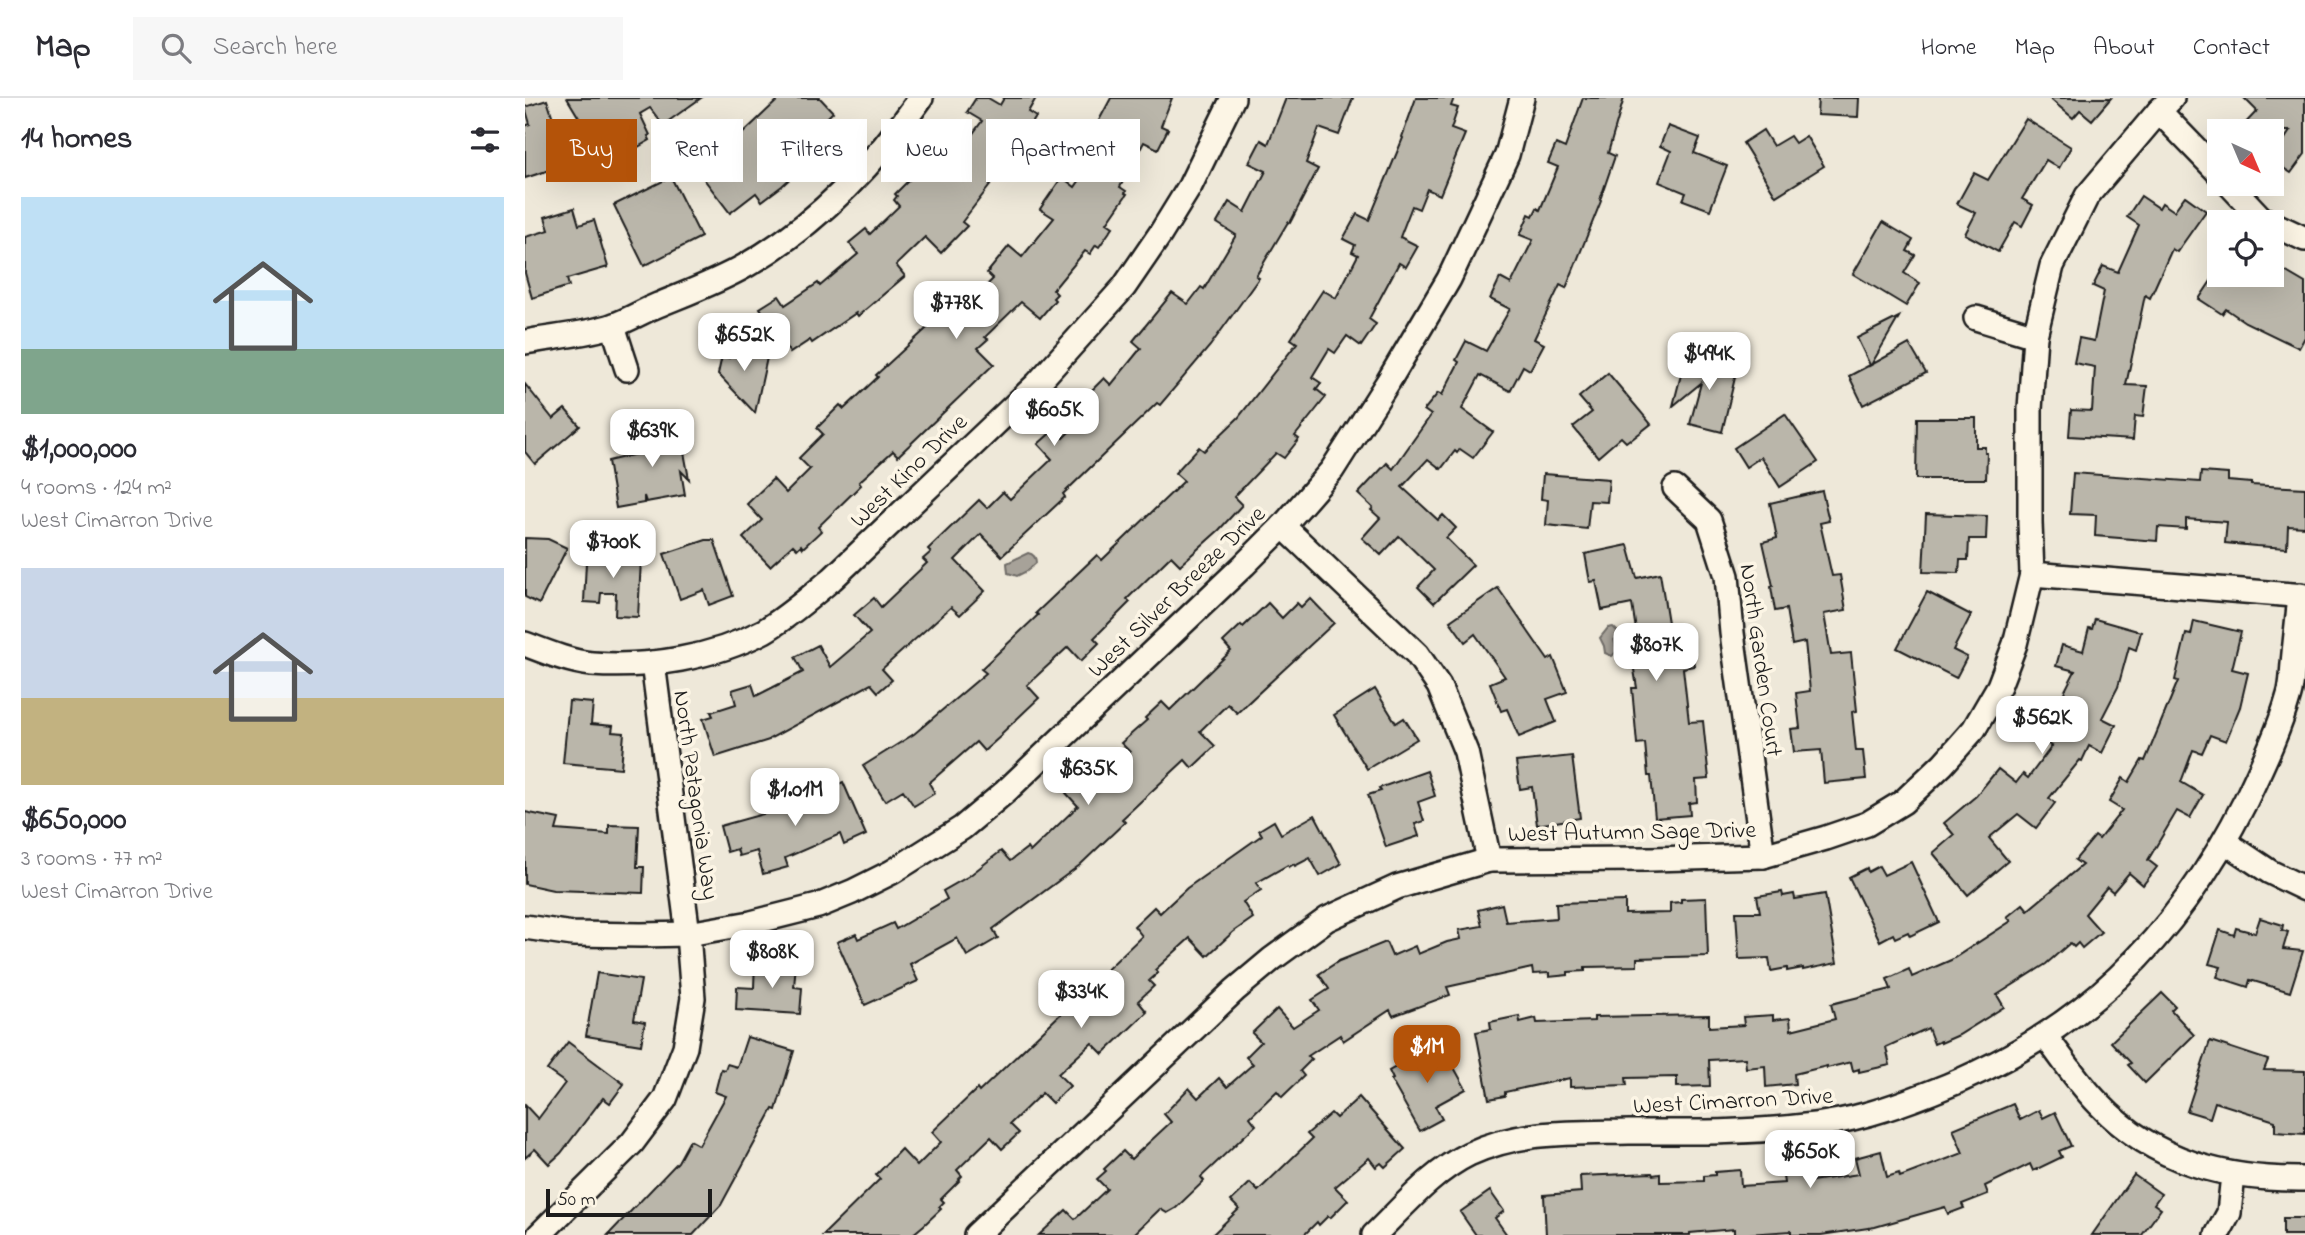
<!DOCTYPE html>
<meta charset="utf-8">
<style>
body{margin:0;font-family:"Indie Flower",sans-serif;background:#f7f7f7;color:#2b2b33;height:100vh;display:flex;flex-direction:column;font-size:26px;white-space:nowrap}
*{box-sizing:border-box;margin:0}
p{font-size:23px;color:#7c7c81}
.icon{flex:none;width:38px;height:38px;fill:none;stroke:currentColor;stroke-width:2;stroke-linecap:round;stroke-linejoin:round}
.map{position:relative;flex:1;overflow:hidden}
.details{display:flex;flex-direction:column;background:#fff;width:525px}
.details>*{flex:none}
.banner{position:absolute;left:21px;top:21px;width:665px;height:63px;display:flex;gap:14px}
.needle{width:46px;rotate:136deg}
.tools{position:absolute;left:1682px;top:21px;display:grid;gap:14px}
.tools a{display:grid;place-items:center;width:77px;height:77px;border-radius:0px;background:#fff;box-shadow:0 7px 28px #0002;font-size:35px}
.scale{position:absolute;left:21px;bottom:18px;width:166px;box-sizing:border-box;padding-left:7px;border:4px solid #1c1c1c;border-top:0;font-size:19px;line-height:24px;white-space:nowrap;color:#1c1c1c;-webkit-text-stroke:5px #fcf5e5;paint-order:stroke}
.price{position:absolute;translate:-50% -60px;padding:0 16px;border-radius:14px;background:#fff;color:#222;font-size:23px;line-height:46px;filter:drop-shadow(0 2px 4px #0008)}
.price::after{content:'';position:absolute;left:50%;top:42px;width:21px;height:16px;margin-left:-10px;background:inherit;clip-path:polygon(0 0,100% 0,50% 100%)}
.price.active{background:#b45309;color:#fff}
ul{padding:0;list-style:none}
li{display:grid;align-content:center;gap:14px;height:371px;padding:0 21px}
li span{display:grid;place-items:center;height:217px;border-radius:0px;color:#555}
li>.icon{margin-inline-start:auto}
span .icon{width:126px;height:126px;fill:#fffc;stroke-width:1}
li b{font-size:30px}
h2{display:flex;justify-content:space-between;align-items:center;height:84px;padding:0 21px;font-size:30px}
.tag{padding:0 24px;border-radius:0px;background:#fff;box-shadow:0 7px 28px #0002;font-size:24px;line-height:63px}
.tag.active{background:#b45309;color:#fff}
header{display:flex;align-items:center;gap:42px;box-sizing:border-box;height:98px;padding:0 35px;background:#fff;border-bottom:2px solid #e1e1e2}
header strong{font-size:33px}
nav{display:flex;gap:38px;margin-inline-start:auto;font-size:24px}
.search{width:490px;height:63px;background:#f7f7f7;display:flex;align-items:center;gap:18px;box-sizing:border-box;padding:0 24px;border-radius:0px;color:#7c7c81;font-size:26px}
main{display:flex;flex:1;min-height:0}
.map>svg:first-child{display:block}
</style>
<header>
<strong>Map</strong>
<div class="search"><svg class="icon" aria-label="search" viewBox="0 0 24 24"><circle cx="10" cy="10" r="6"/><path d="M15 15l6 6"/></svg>Search here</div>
<nav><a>Home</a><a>Map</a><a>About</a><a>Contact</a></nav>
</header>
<main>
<section class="details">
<h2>14 homes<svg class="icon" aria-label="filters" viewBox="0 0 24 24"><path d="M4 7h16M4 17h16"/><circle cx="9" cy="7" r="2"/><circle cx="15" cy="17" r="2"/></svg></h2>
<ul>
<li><span style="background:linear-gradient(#bfe0f5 70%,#7fa58c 0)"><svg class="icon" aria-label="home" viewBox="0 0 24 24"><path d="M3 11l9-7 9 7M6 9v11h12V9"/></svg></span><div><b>$1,000,000</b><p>4 rooms · 124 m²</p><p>West Cimarron Drive</p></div></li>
<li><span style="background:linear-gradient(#c9d6e8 60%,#c2b280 0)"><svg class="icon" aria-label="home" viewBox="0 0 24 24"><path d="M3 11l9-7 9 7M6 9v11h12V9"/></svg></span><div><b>$650,000</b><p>3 rooms · 77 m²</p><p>West Cimarron Drive</p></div></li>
</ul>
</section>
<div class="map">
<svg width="1780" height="1137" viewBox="0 0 1780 1137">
<rect width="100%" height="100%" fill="#eee8d9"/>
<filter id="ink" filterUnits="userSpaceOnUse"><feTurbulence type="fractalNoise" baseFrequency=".0143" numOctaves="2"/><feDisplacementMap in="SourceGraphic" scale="14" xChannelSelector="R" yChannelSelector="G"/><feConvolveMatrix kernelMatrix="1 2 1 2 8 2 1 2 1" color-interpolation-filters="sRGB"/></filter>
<g filter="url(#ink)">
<g fill="#a7a299" stroke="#6f6c67" stroke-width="2">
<path d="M503 455C508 456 511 459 511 465L502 473 492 478 483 475 482 465Z"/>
<polygon points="1088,529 1093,534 1093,538 1089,542 1092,553 1087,558 1080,555 1079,548 1075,540 1083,530"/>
</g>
<g fill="#bab6aa" stroke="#1c1c1c" stroke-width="2">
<polygon points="42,0 176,0 138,27 125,10 115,16 125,37 123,38 125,42 101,56 92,42 74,53"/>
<polygon points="255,0 295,0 308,14 281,40 294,54 257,88 237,103 231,95 205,115 169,68 214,33 217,36"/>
<polygon points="451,0 463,0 475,7 479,0 511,0 503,14 511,19 502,33 495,29 477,59 483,64 437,124 442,128 416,155 400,139 371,167 380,178 333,218 331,215 287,245 285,242 265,255 235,210 254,198 260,207 293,185 295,188 333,156 324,145 341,131 345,136 374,108 369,102 372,98 370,96 389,77 392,79 413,53 427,64 457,23 442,14"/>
<polygon points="586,0 647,0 636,28 643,31 633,51 619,44 595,89 601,93 600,95 602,96 582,125 588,129 574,149 571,147 565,156 560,153 528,192 532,196 528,200 530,202 515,220 496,204 460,239 463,241 453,250 469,266 373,358 368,353 334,384 336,387 293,429 296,433 278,450 276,447 272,451 268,447 245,468 218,440 237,422 222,406 248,381 261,395 285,371 274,360 298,336 292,330 315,307 319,311 353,279 351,277 414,219 421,227 468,181 462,175 484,148 497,159 529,120 515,111 537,79 550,89 573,56 567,53 579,32 571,28"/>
<polygon points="761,0 828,0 814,37 794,30 781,65 793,71 765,125 763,124 731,178 734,180 685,248 635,307 632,305 538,396 540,399 477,458 456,436 430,462 460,493 435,517 426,509 357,571 367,582 353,594 346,586 244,641 244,642 190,659 178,621 188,618 186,614 211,606 207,592 227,586 231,598 278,574 270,559 293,547 305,569 345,535 329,517 349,500 356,509 402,465 398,461 406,454 403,451 454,402 462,410 478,394 485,401 527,361 513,346 530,331 538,340 572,306 562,297 579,280 586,287 616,250 608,243 647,195 663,206 676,189 679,191 711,137 692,125 704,104 720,114 741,73 724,65 736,42 743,46"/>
<polygon points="891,0 929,0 926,8 933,10 926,31 940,36 915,97 902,91 894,111 887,108 875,139 893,148 881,169 874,165 844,221 851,226 836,248 822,238 810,255 804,251 787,279 796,285 791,291 801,299 770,338 774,341 759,360 751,355 709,399 717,407 694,432 655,467 646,458 602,501 605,504 569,540 574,545 556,563 543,549 502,587 514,600 476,636 477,637 459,653 451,644 404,685 410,695 389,708 378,692 360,703 338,668 389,636 461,575 456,571 513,517 511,515 572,457 577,462 659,383 650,375 674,349 679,353 713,320 772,245 766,241 798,192 811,200 833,157 827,154 830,147 818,141 832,116 844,122 878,40 877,39"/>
<polygon points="1058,0 1099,0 1083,55 1090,58 1075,102 1076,103 1041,190 1035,187 1009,241 1019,246 1005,272 998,268 985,293 955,277 937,311 968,334 948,360 935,351 932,355 930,353 916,371 903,361 877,389 913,422 918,417 931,430 921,440 948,467 909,505 893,489 909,472 874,438 856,457 837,440 855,420 846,412 848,410 833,396 862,365 868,371 906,317 899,312 913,295 917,297 934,264 931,262 941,243 961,253 985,211 965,201 975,180 986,186 1008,142 995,137 1004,116 1008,118 1012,110 1015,112 1033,69 1023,65 1031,46 1040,50"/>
<polygon points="1293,0 1334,0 1333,19 1292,17"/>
<polygon points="1524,0 1586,0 1567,22 1555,12 1548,20"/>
<polygon points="1719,0 1780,0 1780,56 1766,75 1746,62 1765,33 1713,33 1732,13"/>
<polygon points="22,2 43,66 0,80 0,28 5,26 0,9"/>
<polygon points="1501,21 1546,49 1534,70 1521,62 1497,101 1508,107 1497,128 1490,124 1473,154 1440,136 1451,115 1432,106 1449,75 1463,82"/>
<polygon points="1143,28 1175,40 1169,55 1202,68 1185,112 1158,102 1161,95 1134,84 1146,53 1135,48"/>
<polygon points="1238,32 1248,48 1265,38 1270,45 1281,38 1299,68 1251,98 1218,45"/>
<polygon points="146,79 176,139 119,168 89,107"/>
<polygon points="1616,98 1634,110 1637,105 1649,113 1660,98 1681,113 1652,154 1647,151 1625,200 1620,197 1601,287 1622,288 1618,319 1610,318 1608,342 1544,338 1546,312 1567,313 1570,269 1549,265 1554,240 1569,243 1579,193 1568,188 1578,168 1593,174 1614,127 1602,119"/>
<polygon points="49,110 54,127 69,122 83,169 42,181 44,188 7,200 0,175 0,139 24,132 20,119"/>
<polygon points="1358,124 1388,142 1382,153 1390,157 1379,175 1395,185 1381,208 1328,176"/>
<polygon points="1746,165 1780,185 1780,239 1774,250 1720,224 1701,211 1697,216 1674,201 1690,177 1746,177"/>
<polygon points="1374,219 1346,267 1384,246 1401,275 1338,307 1324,278 1345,267 1332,240"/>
<polygon points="207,247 243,255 230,315 193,276 197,258 204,260"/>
<polygon points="1189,261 1213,267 1197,334 1165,326 1176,285 1148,308 1159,265 1186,272"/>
<polygon points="1083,275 1126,326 1106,342 1105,341 1101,344 1096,339 1073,359 1048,329 1067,314 1054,299"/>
<polygon points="0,286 28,321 40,311 55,328 10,366 0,354"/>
<polygon points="1260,316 1293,364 1255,389 1236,359 1221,369 1209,350"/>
<polygon points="1392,320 1451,320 1451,349 1460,349 1460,355 1462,355 1461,381 1391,381"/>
<polygon points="159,323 164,353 159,354 164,381 156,373 160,397 121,404 119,398 119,405 91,410 83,363 128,352 124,330"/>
<polygon points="1676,374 1703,376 1703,383 1726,385 1726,387 1780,390 1780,429 1763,428 1762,450 1731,448 1700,445 1702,424 1661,421 1661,431 1633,429 1632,443 1570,438 1571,417 1545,416 1548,375 1675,384"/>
<polygon points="1018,376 1084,381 1082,404 1065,403 1062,431 1021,427 1023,402 1016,401"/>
<polygon points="1297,393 1304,423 1295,425 1307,478 1315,477 1321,512 1299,516 1306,557 1326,555 1332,613 1327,614 1331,653 1338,653 1341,681 1299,685 1296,652 1269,654 1266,631 1275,630 1271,595 1285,593 1280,544 1267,547 1261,511 1250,513 1246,489 1248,488 1238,444 1252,440 1245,405"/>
<polygon points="1401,416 1462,418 1461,441 1444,441 1443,462 1435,462 1434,475 1398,474"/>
<polygon points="0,440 23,441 42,450 14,506 0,499"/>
<polygon points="181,442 189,442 208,498 184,507 179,492 155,501 139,456"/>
<polygon points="62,444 79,445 78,461 116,462 113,519 90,518 91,495 76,495 75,505 59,504"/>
<polygon points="1103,447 1112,480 1135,475 1145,537 1162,534 1164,546 1166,545 1169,568 1158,570 1164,624 1178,623 1184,681 1171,682 1172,704 1164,705 1165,717 1130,720 1126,678 1123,678 1120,645 1112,646 1107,590 1112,590 1105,547 1113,545 1107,506 1077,512 1071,483 1065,484 1060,456"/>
<polygon points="973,490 1023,562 1028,559 1042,594 1022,601 1031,624 994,639 982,611 976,613 965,585 980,579 950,536 940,544 925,523"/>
<polygon points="1402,494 1446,517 1428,552 1442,559 1431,580 1372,550"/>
<polygon points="785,500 809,525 712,615 703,606 675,633 690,648 667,670 660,662 597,721 600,724 555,767 468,831 473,840 442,858 432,840 385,866 393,883 340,907 312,844 331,836 333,841 368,825 371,831 422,801 418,793 444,778 476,753 485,763 502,750 505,754 553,708 541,695 559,679 568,689 605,654 596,645 622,622 620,620 637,604 645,612 706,553 698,544 716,527 718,529 743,505 757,520 772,505 776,509"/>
<polygon points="1570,521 1616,534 1611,552 1604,549 1593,589 1577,620 1591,627 1577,655 1564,648 1557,663 1555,662 1524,700 1530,705 1511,730 1493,716 1464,740 1483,763 1443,797 1408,755 1429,737 1419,725 1451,698 1473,671 1491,685 1498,676 1503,680 1527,648 1500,634 1511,612 1526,620 1550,573 1531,568 1537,547 1558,553 1564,530 1567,531"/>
<polygon points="1669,523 1716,534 1707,571 1723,575 1715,609 1701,643 1685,637 1677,655 1668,652 1656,684 1678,697 1665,720 1652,713 1623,762 1632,769 1618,787 1604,775 1588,794 1582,789 1560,816 1576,834 1557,850 1553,845 1549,849 1545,845 1521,866 1472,897 1479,909 1434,937 1416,945 1416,943 1409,946 1403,930 1361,949 1365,967 1334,974 1334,971 1328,973 1326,964 1302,970 1302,968 1269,976 1270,986 1241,989 1240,968 1221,970 1220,960 1184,962 1185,988 1152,989 1152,979 1101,980 1102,987 1045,989 1045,980 980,994 980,998 964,1001 951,934 966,931 965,924 994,918 995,924 1011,920 1012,925 1069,923 1069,919 1184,917 1184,929 1219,927 1218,919 1248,917 1248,922 1265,920 1266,932 1310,921 1306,906 1366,891 1362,881 1384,871 1387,879 1426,862 1486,823 1482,819 1498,806 1503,812 1557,767 1550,762 1570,738 1574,741 1597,712 1584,704 1598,680 1604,684 1617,662 1620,663 1653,583 1650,582 1661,536 1666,537"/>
<polygon points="850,591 871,625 879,620 892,641 842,671 809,617"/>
<polygon points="44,603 68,605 66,626 88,628 87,634 99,635 96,670 38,665"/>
<polygon points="1047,658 1055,720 1012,727 1007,689 995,691 991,664"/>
<polygon points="902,673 910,698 893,704 899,723 890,726 894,738 861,749 843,697 856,693 854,690"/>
<polygon points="318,684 341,737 319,747 315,736 260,760 263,769 238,776 232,753 214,758 212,751 202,754 195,728 256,711"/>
<polygon points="0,714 34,721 31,732 84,736 84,727 114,728 112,769 119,769 118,795 28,792 0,786"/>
<polygon points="790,717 816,766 795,778 785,760 770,768 769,766 764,769 763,767 731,785 736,792 718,804 728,820 708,834 682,858 665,840 630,872 633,875 624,883 629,888 613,903 622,914 578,956 567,945 533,976 545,988 527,1005 517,995 485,1026 494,1035 477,1051 466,1039 432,1072 437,1078 434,1081 435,1082 416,1101 419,1104 414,1109 416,1111 399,1127 387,1137 298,1137 355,1081 351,1077 376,1051 392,1068 416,1044 407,1034 452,991 454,994 617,838 609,828 629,809 635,815 662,790 737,737 734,732 749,723 756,736"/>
<polygon points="1386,764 1414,824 1385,838 1383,834 1370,840 1368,836 1355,843 1324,779 1342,770 1343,774 1354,768 1359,777"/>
<polygon points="1257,794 1258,798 1269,796 1270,801 1300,796 1312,865 1278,872 1278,870 1262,873 1262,870 1246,873 1244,860 1214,861 1211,814 1235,814 1232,798"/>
<polygon points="1181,800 1183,858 1112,860 1112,868 1060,869 1060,873 1043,874 1043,877 1024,879 1024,875 1008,876 1007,870 922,889 925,897 868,918 865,912 818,943 815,937 783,958 787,961 775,973 779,978 757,999 752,993 725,1019 731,1027 676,1079 679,1083 651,1110 642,1115 635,1111 608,1137 514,1137 541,1112 550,1121 582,1091 572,1081 581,1073 579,1071 598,1053 606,1061 646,1024 639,1016 664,990 673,1000 694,980 702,989 728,966 721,959 736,944 727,935 752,911 768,929 794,912 787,902 804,891 794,876 814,863 861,844 867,858 890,848 893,856 922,844 936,841 934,832 957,828 953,812 977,806 981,824 1032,820 1031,805 1100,803 1100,816 1145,815 1145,805 1156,804 1156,801"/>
<polygon points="1735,820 1758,827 1757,832 1763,834 1758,851 1778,853 1765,894 1725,882 1723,889 1692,879 1696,869 1684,866 1695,832 1709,837 1711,830 1730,835"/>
<polygon points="230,862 271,865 269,889 277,890 275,916 211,912 212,889 229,890"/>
<polygon points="72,875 116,882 109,922 120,924 116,947 61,938"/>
<polygon points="1637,895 1650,908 1646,912 1669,937 1620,985 1603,967 1606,965 1586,944"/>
<polygon points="222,939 269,953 251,1012 248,1011 196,1107 168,1137 83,1137 153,1064 165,1042 174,1047 201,998 190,994 196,971 200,972 202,966 212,969"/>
<polygon points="1685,943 1743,962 1739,972 1780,973 1780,1036 1750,1034 1750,1023 1690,1004 1685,1020 1662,1013"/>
<polygon points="43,944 99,986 85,1005 78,1000 36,1055 24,1066 10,1051 0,1060 0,1007 13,1021 40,985 22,972"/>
<polygon points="917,948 941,991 910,1008 917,1021 895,1033 866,982 868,981 864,973 905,950 907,954"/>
<polygon points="834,999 880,1051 860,1069 856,1065 851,1069 844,1060 810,1089 823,1102 805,1120 803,1118 794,1127 792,1124 779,1137 687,1137 714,1111 706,1103 725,1085 733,1093 787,1041 782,1036 806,1015 811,1020"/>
<polygon points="1488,1006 1495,1022 1514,1012 1518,1020 1530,1014 1546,1048 1534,1053 1537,1059 1508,1073 1505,1066 1460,1088 1463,1096 1437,1106 1439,1110 1423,1116 1420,1109 1350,1129 1296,1137 1266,1137 1266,1133 1209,1137 1209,1131 1165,1135 1165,1137 1021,1137 1019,1097 1056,1094 1055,1078 1127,1075 1128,1077 1135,1076 1135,1084 1179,1083 1179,1078 1190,1077 1190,1074 1215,1072 1216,1088 1259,1085 1257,1072 1284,1068 1286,1083 1334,1076 1330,1060 1356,1053 1362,1079 1374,1075 1375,1079 1438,1055 1428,1031"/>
<polygon points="1609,1077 1636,1096 1629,1106 1636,1111 1617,1137 1567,1137"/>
<polygon points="965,1093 979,1113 970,1120 982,1137 951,1137 935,1114"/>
<rect x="1758" y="1120" width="22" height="17"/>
</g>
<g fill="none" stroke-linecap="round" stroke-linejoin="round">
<defs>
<g id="street">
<polyline points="1634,13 1694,75"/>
<polyline points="1704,86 1736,120 1744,124"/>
<polyline points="1746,125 1780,141"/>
<polyline points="1451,220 1510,238"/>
<polyline points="88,228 102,271"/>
<path d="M0 244C26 239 65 236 89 227 104 222 118 213 133 207 162 195 192 184 220 168 291 127 349 67 396 0"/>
<polyline points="1150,390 1184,422 1202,478 1207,535 1238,758"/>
<polyline points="758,428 892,556 914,588 941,654 964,762"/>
<polyline points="1507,476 1780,498"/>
<path d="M0 546C21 554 45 564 67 566 124 570 188 560 239 533 263 519 285 499 307 481L512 286 599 189 636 135 665 88 708 0"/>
<polyline points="1700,744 1745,774 1780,791"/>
<polyline points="0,829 48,836 116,837 163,836 226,825 293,808 327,794 367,774 437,730 480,694 719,467 758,428 807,372 863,284 924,181 982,57 997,0"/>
<path d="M1520 938C1538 961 1554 986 1574 1006 1630 1065 1702 1082 1780 1081"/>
<polyline points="14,1137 107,1045 140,1001 160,949 168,900 163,836 128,565"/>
<polyline points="451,1137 710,892 747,861 802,821 872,789 964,762 1126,761 1238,758 1301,740 1342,726 1378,704 1418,666 1449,631 1474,588 1490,546 1507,476 1505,425 1505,311 1510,238 1527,168 1562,98 1634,13 1647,0"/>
<path d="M849 1137C878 1109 907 1074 944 1056 995 1032 1049 1035 1104 1034 1163 1034 1222 1035 1280 1028 1325 1024 1366 1010 1407 994 1555 937 1651 842 1721 702 1737 668 1754 633 1764 597 1767 587 1767 576 1768 566 1770 543 1773 520 1775 497"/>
<polyline points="1692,1137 1704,1115 1708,1077"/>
</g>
</defs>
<use href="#street" stroke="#1c1c1c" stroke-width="28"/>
<use href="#street" stroke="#fcf5e5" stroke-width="23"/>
</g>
</g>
<g text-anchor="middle" stroke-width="7" stroke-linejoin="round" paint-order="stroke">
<g font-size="24" fill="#1c1c1c" stroke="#fcf5e5">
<text transform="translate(383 372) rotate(-44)" y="8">West Kino Drive</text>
<text transform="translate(651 493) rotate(-44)" y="8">West Silver Breeze Drive</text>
<text transform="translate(1237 562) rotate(82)" y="8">North Garden Court</text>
<text transform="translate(172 697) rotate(82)" y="8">North Patagonia Way</text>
<text transform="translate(1107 733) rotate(-1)" y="8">West Autumn Sage Drive</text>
<text transform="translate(1208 1002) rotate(-3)" y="8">West Cimarron Drive</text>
</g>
</g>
</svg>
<div class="tools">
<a><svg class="needle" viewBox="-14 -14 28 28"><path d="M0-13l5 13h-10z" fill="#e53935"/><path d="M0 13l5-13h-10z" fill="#7c7c81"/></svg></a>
<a><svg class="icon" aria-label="locate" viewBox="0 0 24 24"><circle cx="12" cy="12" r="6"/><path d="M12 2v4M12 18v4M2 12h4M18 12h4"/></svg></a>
</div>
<div class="scale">50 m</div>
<b class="price" style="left:431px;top:243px">$778K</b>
<b class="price" style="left:219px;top:275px">$652K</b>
<b class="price" style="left:1184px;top:294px">$494K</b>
<b class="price" style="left:529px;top:350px">$605K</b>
<b class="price" style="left:127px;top:371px">$639K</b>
<b class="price" style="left:88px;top:482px">$700K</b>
<b class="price" style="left:1131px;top:585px">$807K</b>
<b class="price" style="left:1517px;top:658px">$562K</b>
<b class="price" style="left:563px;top:709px">$635K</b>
<b class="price" style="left:270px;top:730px">$1.01M</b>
<b class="price" style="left:247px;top:892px">$808K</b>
<b class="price" style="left:556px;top:932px">$334K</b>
<b class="price active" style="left:902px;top:987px">$1M</b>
<b class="price" style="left:1285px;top:1092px">$650K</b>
<div class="banner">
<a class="tag active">Buy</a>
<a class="tag">Rent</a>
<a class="tag">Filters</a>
<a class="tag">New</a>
<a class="tag">Apartment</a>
</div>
</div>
</main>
